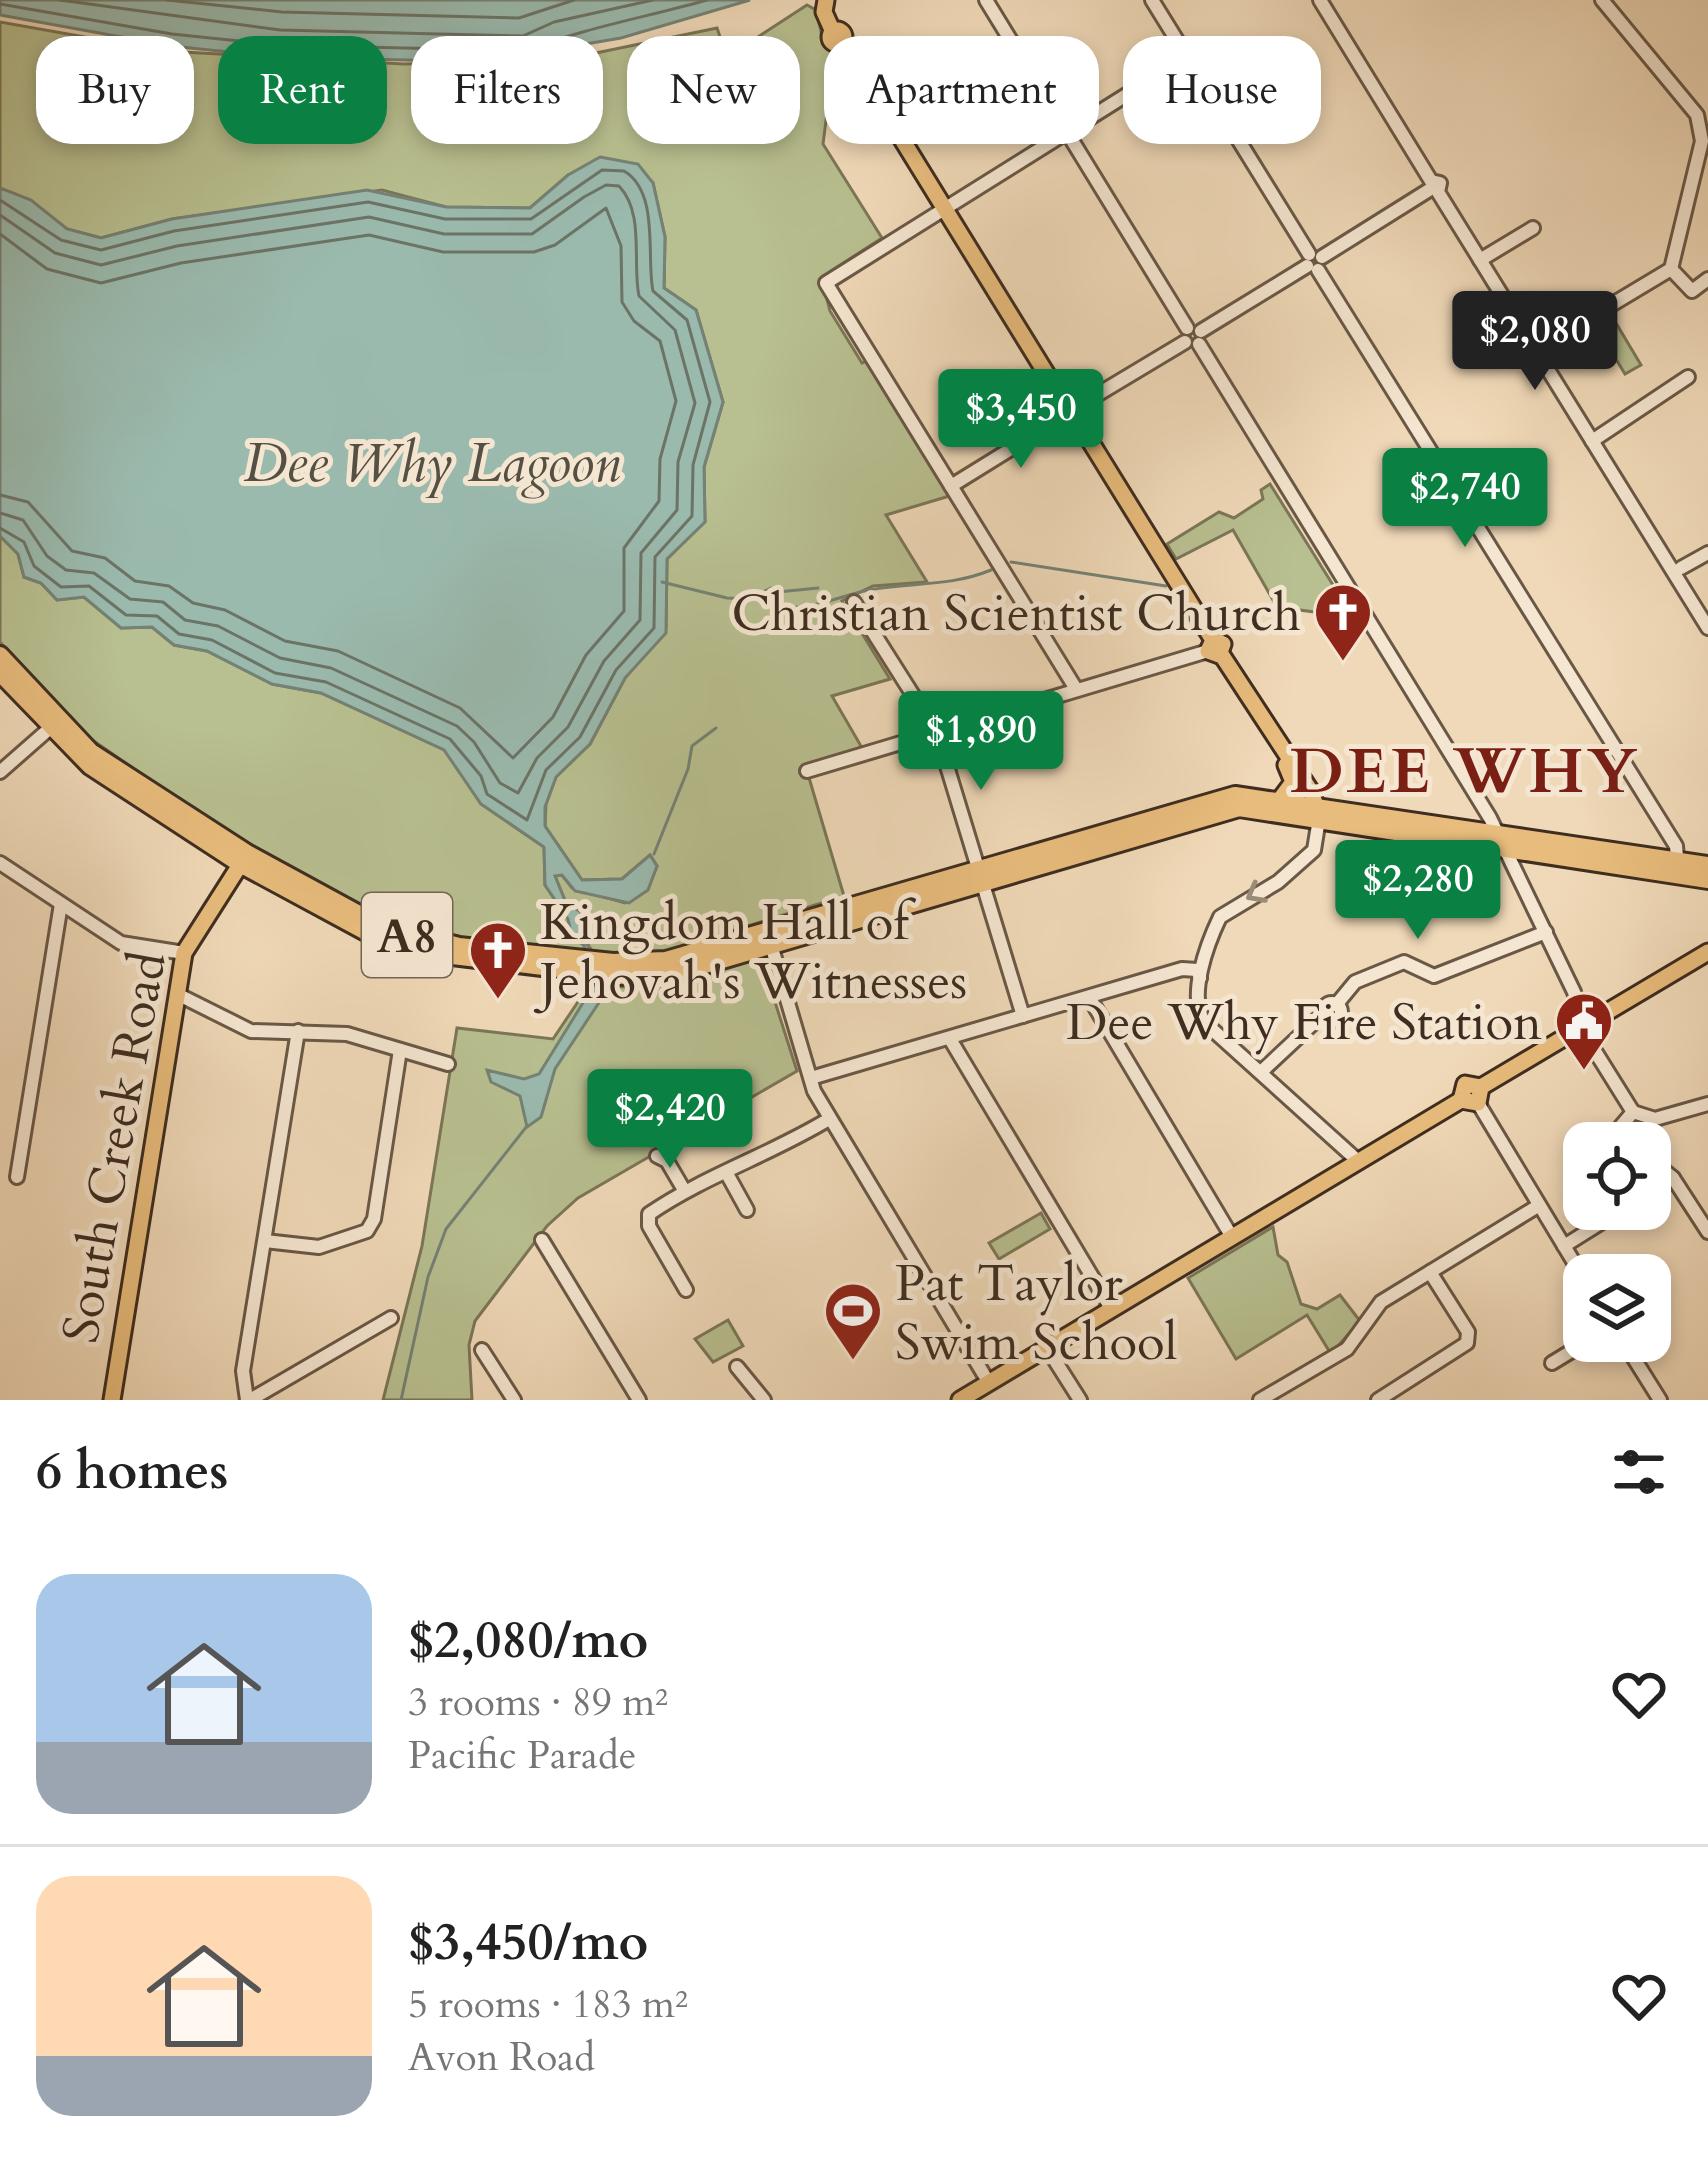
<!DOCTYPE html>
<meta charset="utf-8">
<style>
body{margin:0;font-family:Cardo,serif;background:#f6f6f6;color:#222;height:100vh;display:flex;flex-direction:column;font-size:45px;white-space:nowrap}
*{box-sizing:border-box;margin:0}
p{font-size:39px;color:#767676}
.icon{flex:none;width:66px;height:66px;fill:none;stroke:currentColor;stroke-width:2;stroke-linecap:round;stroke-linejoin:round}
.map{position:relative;height:1400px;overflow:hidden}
.details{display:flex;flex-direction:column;background:#fff;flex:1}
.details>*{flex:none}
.guide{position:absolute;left:36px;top:36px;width:1638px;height:108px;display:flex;gap:24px}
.controls{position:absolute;left:1563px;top:1122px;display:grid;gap:24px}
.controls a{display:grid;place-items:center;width:108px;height:108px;border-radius:24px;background:#fff;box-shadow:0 6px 18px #0003;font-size:60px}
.price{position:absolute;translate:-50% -102px;padding:0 27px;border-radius:12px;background:#0b8043;color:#fff;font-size:39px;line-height:78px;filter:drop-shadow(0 3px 6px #0008)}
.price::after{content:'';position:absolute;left:50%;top:72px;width:36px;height:27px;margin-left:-18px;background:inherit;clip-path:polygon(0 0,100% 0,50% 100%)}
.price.active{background:#222;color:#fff}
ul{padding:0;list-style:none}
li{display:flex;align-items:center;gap:36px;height:300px;padding:0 36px}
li+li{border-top:3px solid #e0e0e0}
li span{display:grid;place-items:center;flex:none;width:336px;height:240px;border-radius:36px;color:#555}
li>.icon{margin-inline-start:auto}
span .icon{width:144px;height:144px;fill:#fffc;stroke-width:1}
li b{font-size:51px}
h2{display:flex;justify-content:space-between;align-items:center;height:144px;padding:0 36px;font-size:51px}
.pill{padding:0 42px;border-radius:36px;background:#fff;box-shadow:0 6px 18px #0003;font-size:42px;line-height:108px}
.pill.active{background:#0b8043;color:#fff}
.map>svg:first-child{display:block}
</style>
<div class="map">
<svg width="1708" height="1400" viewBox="0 0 1708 1400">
<rect width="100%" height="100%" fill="#f0d9b8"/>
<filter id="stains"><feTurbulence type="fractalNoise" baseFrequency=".00167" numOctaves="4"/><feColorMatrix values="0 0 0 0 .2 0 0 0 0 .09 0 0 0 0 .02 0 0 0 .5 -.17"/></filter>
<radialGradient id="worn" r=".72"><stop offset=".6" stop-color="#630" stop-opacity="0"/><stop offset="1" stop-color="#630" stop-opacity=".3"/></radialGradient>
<g fill="#b8bf90" stroke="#7b7658" stroke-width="3">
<polygon points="807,5 816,10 823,40 835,52 823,144 882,238 831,271 823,284 830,311 862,363 873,358 956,494 886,515 927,582 873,586 842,601 890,679 832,696 865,753 807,771 844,896 651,956 593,953 579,929 581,912 566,903 555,876 562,875 572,888 625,903 648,889 657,866 650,855 622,879 582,880 545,826 546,804 556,777 590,744 625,678 666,628 667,559 705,522 704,467 723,402 696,310 664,288 665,237 653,183 568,175 530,208 446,207 382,190 172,219 101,238 67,229 30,200 0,188 0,22 164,51 404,64 562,60 717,28 727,57"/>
<polygon points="1613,318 1641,365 1625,374 1597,328"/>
<polygon points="1270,484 1353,617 1277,607 1233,530 1176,559 1167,544 1219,512 1234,518 1263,499 1261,490"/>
<polygon points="0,536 18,554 24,577 41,583 57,600 84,597 121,628 152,627 174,645 207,651 272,684 321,693 445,750 481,804 544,847 545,885 568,919 572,938 584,944 584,952 448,938 346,901 224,831 91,739 0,642"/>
<polygon points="761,958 797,1071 578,1198 547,1226 475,1321 469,1345 472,1400 383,1400 422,1246 457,1028 553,1039 590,984 656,990"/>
<polygon points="1041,1213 1050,1229 999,1259 989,1243"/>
<polygon points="1273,1227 1278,1255 1287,1262 1301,1304 1317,1309 1340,1295 1360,1321 1331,1354 1307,1315 1236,1359 1188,1278"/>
<polygon points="728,1320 743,1346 713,1362 695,1339"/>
</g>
<g fill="#9abaae" stroke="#758275" stroke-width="3">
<polygon points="0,0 750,0 621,38 562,48 530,63 279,57 171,46 0,15"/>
<path d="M600 157 638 164 653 183 665 237 664 288 696 310 723 402 704 467 705 522 667 559 666 633 625 678 590 744 556 777 545 807V826L582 880 622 879 650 855 657 866 648 890 629 903 575 891 562 875 555 876 566 903 581 912C577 933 601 968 604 995L555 1069 541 1117 527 1127 520 1096 491 1082 487 1070 524 1079 539 1074 594 985 584 945 572 938 568 919 545 885 544 847 481 804 444 750 321 693 272 684 207 651 174 645 152 627 121 628 84 597 57 600 41 583 24 577 18 554 0 536V188L31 200 67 229 101 238 172 219 367 190 446 207 530 208 568 175Z"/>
</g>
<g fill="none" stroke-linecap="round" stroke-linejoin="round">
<g stroke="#6c7467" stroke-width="3">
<polyline points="60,0 280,30 523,36 554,22 653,0"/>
<polyline points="167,0 282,12 519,18 574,0"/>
<path d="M0 4 172 34 279 45 526 51C583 28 647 17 707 0"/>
<path d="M0 200 61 240 101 250 174 231 368 202 445 219H531L602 170 624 171C660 192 646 258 653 291L687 320 710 402 693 465 692 516 655 557 654 628 616 670 580 737 546 770 527 820 487 794 481 776 450 739 326 682 275 673 212 640 179 634 157 616 126 615 89 586 61 587 34 566 24 542 0 528"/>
<path d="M0 215 55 253 101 265 177 246 369 217 444 234H532L584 197 606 185 619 186C645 213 632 263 639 296L675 330 695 403 678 462 677 510 641 553 640 620 604 661 568 727 537 758 518 793 500 783 474 742 457 726 331 668 280 658 218 626 185 620 163 602 130 599 94 573 66 570 47 556 23 520 0 513"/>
<polyline points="0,234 47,269 101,283 181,263 369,235 443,252 534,252 555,245 606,208 621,246 622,302 634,321 660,341 676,401 660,459 659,501 624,548 624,611 586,655 553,717 513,758 460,708 338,651 285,641 225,610 193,603 169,586 135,581 105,558 72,551 28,502 0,495"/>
</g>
<g stroke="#758275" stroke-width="3">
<polyline points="1011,562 1166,586"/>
<path d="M662 582 727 598 749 599 771 588 776 606C812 612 834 597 869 590 911 582 950 587 991 570"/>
<polyline points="778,592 818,588"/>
<polyline points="654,854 688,769 692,746 716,728"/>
<polyline points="401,1400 428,1277 446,1229 527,1126"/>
</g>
<defs>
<g id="minor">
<polyline points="986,0 1187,328"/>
<polyline points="1152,0 1309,254"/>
<polyline points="1320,0 1431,181 1440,183 1438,192 1708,628"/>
<polyline points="1322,257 1429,190"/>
<polyline points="1480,260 1533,228"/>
<polyline points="1671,269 1692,291 1708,279"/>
<polyline points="1318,270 1676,846 1678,868"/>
<polyline points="1201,331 1307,266"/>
<polyline points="1199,344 1490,818 1574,992 1588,1040 1633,1112"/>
<polyline points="1536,350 1671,269 1702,141 1697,115 1602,0"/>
<polyline points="1080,405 1185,342"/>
<polyline points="1592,441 1688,377"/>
<polyline points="951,486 1064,416"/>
<polyline points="1681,568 1708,553"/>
<polyline points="854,602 937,733 1023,1016"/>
<polyline points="1076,689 826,283 1187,57"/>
<polyline points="807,771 1208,651"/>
<polyline points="0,772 49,729"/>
<path d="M1319 819 1314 850 1278 882 1220 917C1207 944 1187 997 1205 1023L1358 1161"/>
<polyline points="0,863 121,943 184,953"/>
<polyline points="769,938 814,1091 989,1383"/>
<polyline points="177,994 251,1031 347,1034 448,1064"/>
<polyline points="1089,997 1232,1237"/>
<circle cx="1332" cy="1012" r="9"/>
<polyline points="1336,1005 1355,982 1404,962 1434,976 1546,932"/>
<polyline points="950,1039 1112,1310"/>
<polyline points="1261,1072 1323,1014"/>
<polyline points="811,1078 1182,969 1197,970 1200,978"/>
<polyline points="1478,1103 1584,1279"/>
<polyline points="1633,1112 1655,1119 1708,1104"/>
<polyline points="1625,1143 1621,1126 1633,1112"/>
<polyline points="657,1156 667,1161 684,1190"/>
<polyline points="1650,1159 1673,1178 1708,1232"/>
<polyline points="726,1172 747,1210"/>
<polyline points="17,1177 61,904"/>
<polyline points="1650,1192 1673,1178"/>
<polyline points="542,1240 639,1400"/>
<polyline points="265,1241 319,1247 367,1231 374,1219 400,1050"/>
<polyline points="1564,1246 1623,1209"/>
<path d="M686 1290 649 1226V1214C706 1175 770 1155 829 1119"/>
<polyline points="1623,1341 1660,1400"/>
<polyline points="1047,1348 1080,1400"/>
<polyline points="482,1350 514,1400"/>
<polyline points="1552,1363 1588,1341"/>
<polyline points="737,1367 764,1400"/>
<polyline points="247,1400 243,1371 298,1031"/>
<polyline points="250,1400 391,1318"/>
<polyline points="1260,1400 1347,1349 1381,1302 1538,1206"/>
<polyline points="1378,1400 1467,1343 1468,1332 1430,1272"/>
</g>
<g id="major">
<polyline points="826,0 824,12 833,32"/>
<circle cx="837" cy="37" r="7"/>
<polyline points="842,42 1065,404"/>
<polyline points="1065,404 1080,405 1077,420"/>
<polyline points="1077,420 1213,640 1223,644 1219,655 1208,651 1213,640"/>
<polyline points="1221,654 1312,793 1318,814"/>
<polyline points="1281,798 1293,782 1286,765"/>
<polyline points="1481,1087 1708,952"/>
<polyline points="1461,1100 1465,1084 1481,1087"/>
<polyline points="1461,1100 1478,1103 1481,1087"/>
<polyline points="112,1400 184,953 245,857"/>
<polyline points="960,1400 1461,1100"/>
</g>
<g id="highway">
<polyline points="0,655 91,752 247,853 381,926 459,946 613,962 666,960 1235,795 1708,865"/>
<polyline points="0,673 90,766 240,864 366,932 436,954 616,976 674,974 1239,808 1708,880"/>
</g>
</defs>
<use href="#minor" stroke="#6a5846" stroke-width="18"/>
<use href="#major" stroke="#3e2d20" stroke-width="21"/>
<use href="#highway" stroke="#3e2d20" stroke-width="22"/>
<use href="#minor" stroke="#f5e6d1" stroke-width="12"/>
<use href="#major" stroke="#e8bc7c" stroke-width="15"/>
<use href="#highway" stroke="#e8bc7c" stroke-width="16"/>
</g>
<defs><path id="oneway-chevron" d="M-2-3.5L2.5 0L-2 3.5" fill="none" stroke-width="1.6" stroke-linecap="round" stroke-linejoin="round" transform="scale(3)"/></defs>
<use stroke="#9a8a78" href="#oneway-chevron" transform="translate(1255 894) rotate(151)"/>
<defs>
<symbol id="church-pin" viewBox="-11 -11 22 30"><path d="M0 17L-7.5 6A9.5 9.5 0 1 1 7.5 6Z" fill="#8f2418" stroke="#f5e6d1"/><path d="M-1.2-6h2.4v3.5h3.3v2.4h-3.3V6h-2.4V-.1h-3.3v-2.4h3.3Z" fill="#fff"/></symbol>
<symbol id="civic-pin" viewBox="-11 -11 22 30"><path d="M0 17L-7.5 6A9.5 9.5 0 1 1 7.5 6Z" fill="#8f2418" stroke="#f5e6d1"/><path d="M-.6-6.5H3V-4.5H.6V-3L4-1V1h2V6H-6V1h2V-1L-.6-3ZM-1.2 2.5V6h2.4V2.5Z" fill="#fff"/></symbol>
<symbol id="stadium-pin" viewBox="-11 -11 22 30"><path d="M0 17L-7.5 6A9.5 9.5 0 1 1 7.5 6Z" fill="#8f2418" stroke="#f5e6d1"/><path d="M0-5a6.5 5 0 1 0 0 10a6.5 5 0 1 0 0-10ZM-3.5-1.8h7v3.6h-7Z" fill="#fff"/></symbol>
</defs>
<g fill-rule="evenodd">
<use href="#church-pin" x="1310" y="579" width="66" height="90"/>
<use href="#church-pin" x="465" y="917" width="66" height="90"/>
<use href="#civic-pin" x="1551" y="988" width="66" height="90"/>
<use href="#stadium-pin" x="820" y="1278" width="66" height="90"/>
</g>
<g text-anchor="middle" stroke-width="10" stroke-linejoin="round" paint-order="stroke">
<rect fill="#f5e6d1" stroke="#756455" stroke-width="3" x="362" y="893" width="90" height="84" rx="9"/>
<g font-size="48" font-weight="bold" fill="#3e2d20">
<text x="407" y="952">A8</text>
</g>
<g font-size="51" fill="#3e2d20" stroke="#f5e6d1" text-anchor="end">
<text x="1301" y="630">Christian Scientist Church</text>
<text x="540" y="939" text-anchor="start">Kingdom Hall of<tspan x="540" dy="59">Jehovah's Witnesses</tspan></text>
<text x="1542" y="1039">Dee Why Fire Station</text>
<text x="895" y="1300" text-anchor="start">Pat Taylor<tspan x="895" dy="59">Swim School</tspan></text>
</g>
<g font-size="51" fill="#3e2d20" stroke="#f5e6d1">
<text transform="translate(113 1147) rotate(-80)" y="18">South Creek Road</text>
</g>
<g font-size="54" font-style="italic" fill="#555044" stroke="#f5e6d1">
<text x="432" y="481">Dee Why Lagoon</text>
</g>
<g font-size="63" font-weight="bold" letter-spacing="3" fill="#7a1f14" stroke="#f5e6d1">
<text x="1465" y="792">DEE WHY</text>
</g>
</g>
<rect width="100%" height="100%" filter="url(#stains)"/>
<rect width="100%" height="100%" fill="url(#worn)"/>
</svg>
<div class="controls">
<a><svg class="icon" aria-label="locate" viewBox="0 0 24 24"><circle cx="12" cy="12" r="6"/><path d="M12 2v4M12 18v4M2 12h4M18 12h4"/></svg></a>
<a><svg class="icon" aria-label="layers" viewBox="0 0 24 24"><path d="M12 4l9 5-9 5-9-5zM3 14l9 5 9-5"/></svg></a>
</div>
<b class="price active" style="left:1535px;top:393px">$2,080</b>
<b class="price" style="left:1021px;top:471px">$3,450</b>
<b class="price" style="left:1465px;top:550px">$2,740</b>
<b class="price" style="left:981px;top:793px">$1,890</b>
<b class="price" style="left:1418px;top:942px">$2,280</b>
<b class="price" style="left:670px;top:1171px">$2,420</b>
<div class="guide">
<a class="pill">Buy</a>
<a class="pill active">Rent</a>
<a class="pill">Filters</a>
<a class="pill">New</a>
<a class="pill">Apartment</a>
<a class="pill">House</a>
</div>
</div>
<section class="details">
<h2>6 homes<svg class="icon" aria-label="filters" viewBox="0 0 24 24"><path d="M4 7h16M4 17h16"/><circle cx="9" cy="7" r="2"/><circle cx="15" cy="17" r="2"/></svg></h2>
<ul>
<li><span style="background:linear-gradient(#a9c7e8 70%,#9aa5b1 0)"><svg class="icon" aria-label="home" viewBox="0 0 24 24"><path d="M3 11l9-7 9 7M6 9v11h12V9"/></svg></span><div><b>$2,080/mo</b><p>3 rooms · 89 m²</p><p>Pacific Parade</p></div><svg class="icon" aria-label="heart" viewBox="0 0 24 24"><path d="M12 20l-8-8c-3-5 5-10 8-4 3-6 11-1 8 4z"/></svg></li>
<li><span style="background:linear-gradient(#ffd9b3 75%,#9aa5b1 0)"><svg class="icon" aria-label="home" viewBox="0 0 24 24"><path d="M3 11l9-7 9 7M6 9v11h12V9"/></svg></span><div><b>$3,450/mo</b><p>5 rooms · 183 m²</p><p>Avon Road</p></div><svg class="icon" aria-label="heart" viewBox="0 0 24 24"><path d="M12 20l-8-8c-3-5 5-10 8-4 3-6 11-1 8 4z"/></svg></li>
</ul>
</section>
